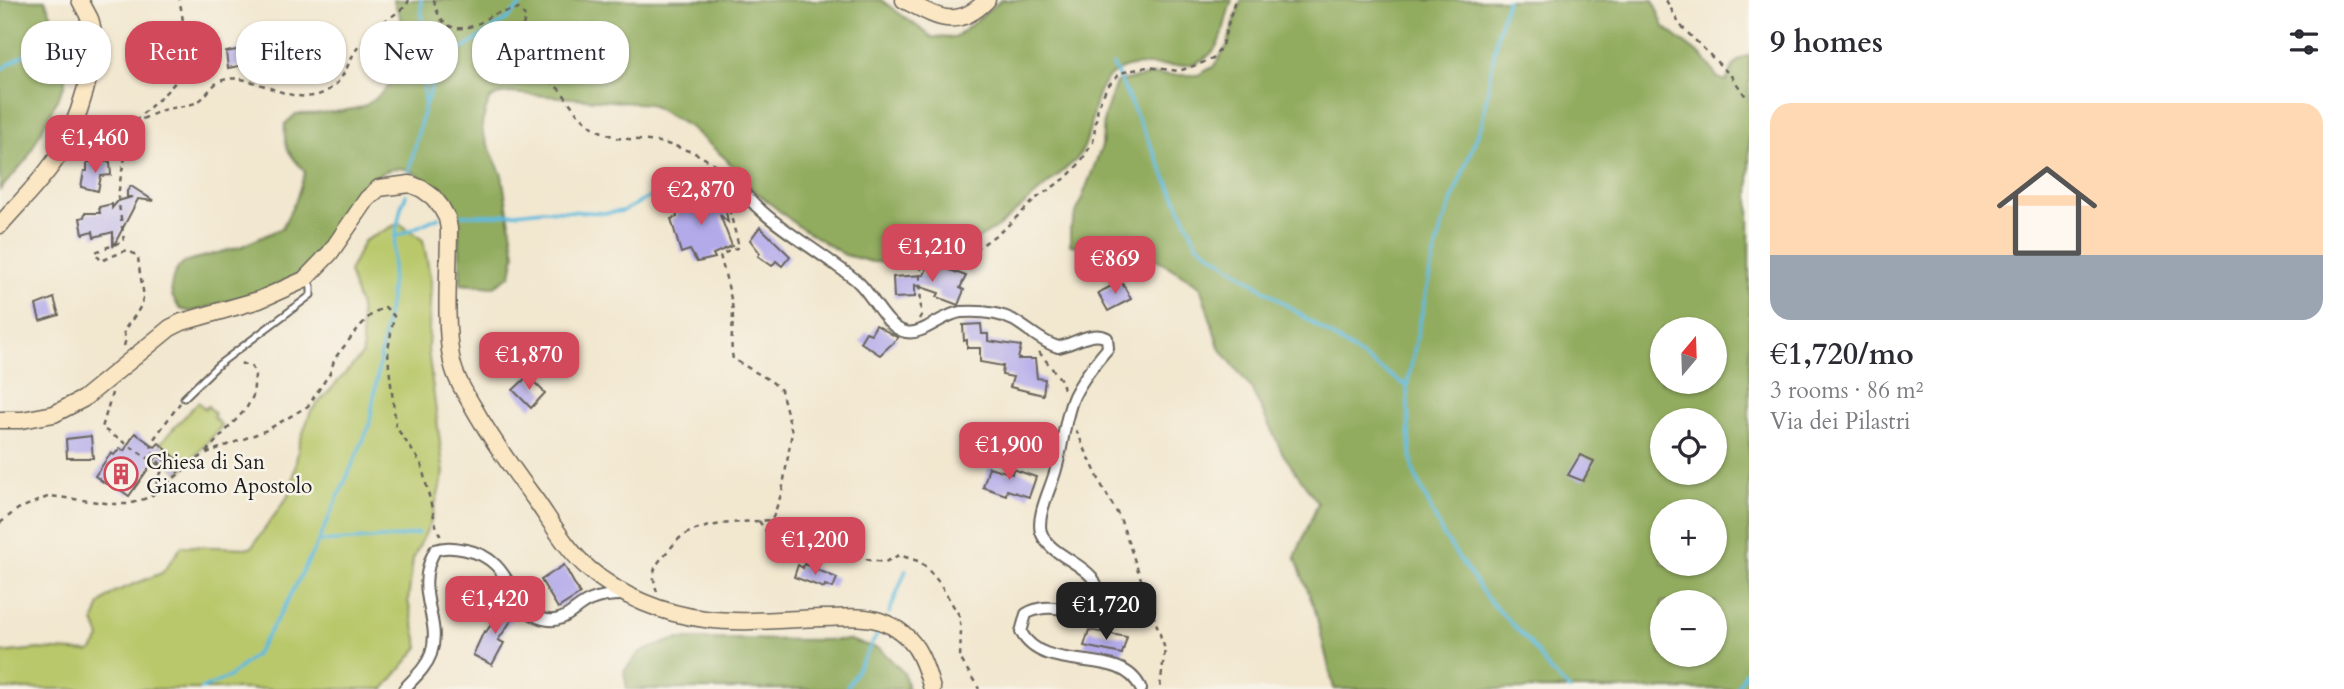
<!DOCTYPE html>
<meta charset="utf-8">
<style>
body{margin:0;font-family:Cardo,serif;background:#f7f7f7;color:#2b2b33;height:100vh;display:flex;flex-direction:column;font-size:26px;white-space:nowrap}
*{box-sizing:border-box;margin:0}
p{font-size:23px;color:#7c7c81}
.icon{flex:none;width:38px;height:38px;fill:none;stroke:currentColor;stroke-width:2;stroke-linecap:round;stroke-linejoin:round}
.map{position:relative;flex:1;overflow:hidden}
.side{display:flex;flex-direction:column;background:#fff;width:595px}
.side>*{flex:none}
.top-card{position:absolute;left:21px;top:21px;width:665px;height:63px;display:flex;gap:14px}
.needle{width:46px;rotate:19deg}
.controls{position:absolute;left:1650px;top:317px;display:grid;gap:14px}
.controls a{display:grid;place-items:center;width:77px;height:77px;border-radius:50%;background:#fff;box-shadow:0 2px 5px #0004;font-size:35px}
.price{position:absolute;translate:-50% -60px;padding:0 16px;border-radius:14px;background:#d1495b;color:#fff;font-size:23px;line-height:46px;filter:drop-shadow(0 2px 4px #0008)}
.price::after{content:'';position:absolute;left:50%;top:42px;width:21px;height:16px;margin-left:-10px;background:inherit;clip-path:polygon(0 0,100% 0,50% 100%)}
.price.active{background:#222;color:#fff}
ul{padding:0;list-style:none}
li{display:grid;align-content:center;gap:14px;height:371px;padding:0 21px}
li+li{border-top:2px solid #e1e1e2}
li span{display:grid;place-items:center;height:217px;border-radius:21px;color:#555}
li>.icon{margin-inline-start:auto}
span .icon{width:126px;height:126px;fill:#fffc;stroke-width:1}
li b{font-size:30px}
h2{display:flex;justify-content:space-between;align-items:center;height:84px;padding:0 21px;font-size:30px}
.tag{padding:0 24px;border-radius:28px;background:#fff;box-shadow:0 2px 5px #0004;font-size:24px;line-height:63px}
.tag.active{background:#d1495b;color:#fff}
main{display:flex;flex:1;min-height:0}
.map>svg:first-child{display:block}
</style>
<main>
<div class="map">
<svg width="1749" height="689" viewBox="0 0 1749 689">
<rect width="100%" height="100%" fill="#f7f3e8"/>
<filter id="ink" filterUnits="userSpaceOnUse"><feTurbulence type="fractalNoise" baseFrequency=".0143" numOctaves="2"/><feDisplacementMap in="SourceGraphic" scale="14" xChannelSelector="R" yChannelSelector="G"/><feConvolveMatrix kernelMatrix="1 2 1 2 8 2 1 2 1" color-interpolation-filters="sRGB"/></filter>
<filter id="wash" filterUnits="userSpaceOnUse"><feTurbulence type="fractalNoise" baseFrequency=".00686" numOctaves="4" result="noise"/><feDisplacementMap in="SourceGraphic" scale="28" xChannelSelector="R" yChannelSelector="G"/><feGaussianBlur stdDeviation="1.57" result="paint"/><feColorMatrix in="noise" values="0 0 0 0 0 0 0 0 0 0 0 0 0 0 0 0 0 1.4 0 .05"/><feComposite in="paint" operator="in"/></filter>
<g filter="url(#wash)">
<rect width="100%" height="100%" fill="#f2e7cf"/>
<g fill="#b9c86a" stroke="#6a7243" stroke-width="2">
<polygon points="399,223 423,240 431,281 428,350 444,473 430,524 413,559 408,601 419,647 384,689 0,689 0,653 38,649 91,652 100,638 94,621 100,604 114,592 162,573 182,546 251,548 291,492 299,444 311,411 363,354 360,307 349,272 364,241"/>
<polygon points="198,402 205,409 208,406 215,414 213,416 222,426 180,473 153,451"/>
</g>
<g fill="#92ac5e" stroke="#57643d" stroke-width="2" fill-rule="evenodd">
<polygon points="0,0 45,0 58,30 64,58 65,84 27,159 0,190"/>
<path d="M393 0H881L932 37 955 38 1001 0H1232C1226 15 1224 37 1214 50 1187 83 1140 49 1109 77 1088 96 1096 137 1076 160L998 227 973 242 910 263 872 262 845 255 798 226 751 188 727 160 691 128 649 104 508 93 497 95 489 100 482 123 483 134 502 175 515 254 511 275 493 287 461 284C459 258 463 224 447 201 441 193 431 186 423 179 371 132 332 251 299 273 283 285 240 298 220 303 207 307 191 316 179 308L172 296 171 287 173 277 178 268 187 261 240 247 282 228 296 200 305 172C290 154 283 149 285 124L296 114C311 114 353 112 366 105 387 92 404 69 413 46Z"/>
<path d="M1241 0H1653L1664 27 1704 58 1718 78 1726 81C1732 67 1735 60 1749 55V689H1334L1315 610 1295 557 1318 503 1283 454 1251 388 1219 347 1200 286 1143 251 1096 249 1070 245V229L1102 146 1104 117 1116 82 1152 75H1198L1213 67 1227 46ZM1662 329H1715V382H1662ZM1662 420H1715V472H1662ZM1662 511H1715V564H1662ZM1662 602H1715V654H1662Z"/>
<polygon points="676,639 849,640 880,649 904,673 908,689 627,689 624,671 640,652"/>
</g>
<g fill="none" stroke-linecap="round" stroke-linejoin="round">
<g stroke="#5fbbdd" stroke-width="3.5">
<polyline points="421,0 424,45 424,102"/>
<polyline points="1507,0 1498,32 1482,123 1442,226 1432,263 1407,386 1409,431 1413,470 1443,535 1486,597 1531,644 1550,671 1569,689"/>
<polyline points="1113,65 1197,244 1373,364 1407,386"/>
<polyline points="0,70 69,26"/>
<polyline points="409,172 424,108 435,78 447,60 507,19 526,0"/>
<polyline points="458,215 498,215 543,210 606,213 623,211 681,181"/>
<polyline points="395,237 439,217"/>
<polyline points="318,542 399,537 419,533"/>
<polyline points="889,613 906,570"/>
<polyline points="201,689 229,677 256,654 285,606 318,542 369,427 390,299 395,237 401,207 406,195"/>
<polyline points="846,689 878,633"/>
<polyline points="1736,689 1749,667"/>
</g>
</g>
<g id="blocks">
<g fill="#b3aaea">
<polygon points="199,45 210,62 195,72 190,58 193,56 190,51"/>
<polygon points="247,48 250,64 228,68 226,52"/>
<polygon points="87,162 110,162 111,175 101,176 98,191 81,187 84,171 87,171"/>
<polygon points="131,186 154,201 138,199 113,247 113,232 94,237 93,231 83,234 80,218 84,217 85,213 100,213 99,207 112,204 112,208 118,201 132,197 127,197 127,191"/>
<polygon points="702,189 700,197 705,196 704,207 724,201 728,222 720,215 732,246 713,254 715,258 697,262 690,250 681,253 671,219 677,217 677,214 691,190"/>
<polygon points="760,227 790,256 782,266 776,261 772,266 758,256 760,253 750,240"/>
<polygon points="940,262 951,265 950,270 966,276 960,288 964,290 958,305 937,297 939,293 915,285 915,297 894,298 893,277 924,275 929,264 938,267"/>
<polygon points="1121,281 1131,299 1108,311 1098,293"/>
<polygon points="54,298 59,315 40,321 36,305"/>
<polygon points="981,324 982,334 988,334 988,341 1021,346 1018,359 1035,359 1037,378 1045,379 1043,395 1010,387 1013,377 1002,375 1003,366 980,362 980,348 967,348 967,340 964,341 963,325"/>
<polygon points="876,325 898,338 880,355 860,342 866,332 871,334"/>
<polygon points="528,376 545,393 531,408 513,390"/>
<polygon points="135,433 155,447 159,443 184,465 178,472 158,455 129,496 108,481 106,484 95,476 111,453 114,455 120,448 124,451"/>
<polygon points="91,436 93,458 67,458 66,439"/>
<polygon points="1580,455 1594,461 1583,481 1568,475"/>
<polygon points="989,467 1012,474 1013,469 1036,477 1029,497 1007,490 1006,495 983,487"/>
<polygon points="804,564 837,578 833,588 825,585 824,588 794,577 798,565 803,568"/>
<polygon points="564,565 580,594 558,608 541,580"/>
<polygon points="511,601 517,611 511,616 513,618 498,640 504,643 492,665 473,655 484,631 486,632 502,609"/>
<polygon points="1089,630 1127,637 1122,654 1084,646"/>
</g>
</g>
</g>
<g filter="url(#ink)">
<use href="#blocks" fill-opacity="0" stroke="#67635b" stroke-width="2"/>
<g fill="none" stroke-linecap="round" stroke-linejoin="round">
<defs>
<polyline id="lane" points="184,398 218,365 311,295 311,286 307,280"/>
<g id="street">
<path d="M733 178C756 215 799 238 834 264 842 270 852 276 859 283 873 296 887 329 906 332 922 336 943 314 961 312 977 311 998 312 1013 320 1029 329 1041 342 1058 347 1074 344 1092 330 1107 338L1108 348C1095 363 1083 378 1074 396 1064 419 1063 446 1056 469 1052 486 1036 515 1041 532 1051 562 1108 565 1096 603 1072 618 1051 599 1026 614L1021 632C1045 677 1122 644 1141 689"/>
<path d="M404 689C414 678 426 668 431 654 443 618 412 593 435 550 446 546 455 548 466 550 515 559 509 611 543 619 566 625 574 606 591 600 601 596 612 595 623 595"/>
</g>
<g id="secondary">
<path d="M904 0C937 17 956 31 987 0"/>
<path d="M0 225C18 204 40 183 56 159 76 130 102 53 90 19 87 13 83 6 80 0"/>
<path d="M0 420H22L54 414 83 399 170 328 182 322 259 300 304 280 330 253 367 199 379 188 410 184 422 189 433 197 441 207 447 218 449 229C449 268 444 325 452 362 455 377 464 392 472 405 491 439 514 471 537 502 553 525 568 551 589 569 621 597 664 614 705 619 743 624 783 619 822 618 841 618 862 615 880 621 914 633 923 656 932 689"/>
</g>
</defs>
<use href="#lane" stroke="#67635b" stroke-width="9"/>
<use href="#street" stroke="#67635b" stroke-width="14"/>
<use href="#secondary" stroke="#67635b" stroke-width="19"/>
<g stroke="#67635b" stroke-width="2.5" stroke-dasharray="5 5" stroke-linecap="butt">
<path d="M434 0C439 29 458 35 483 21 486 19 489 16 492 15 496 13 512 11 519 9L526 18 520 32 522 45 532 64 561 91 578 114 595 129 617 138 659 142 678 147 697 154 727 171"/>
<polyline points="1666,0 1680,25 1732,77 1747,98 1749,98"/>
<path d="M135 121C147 109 170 91 179 77 188 63 184 16 179 0"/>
<polyline points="919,319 921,316 920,270 927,262 959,255 982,245 1004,229 1038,197 1066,178 1080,163 1093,142 1098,106 1107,87 1120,73 1147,67 1179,71 1213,59 1222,45 1235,0"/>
<path d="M124 346 126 339 123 331C154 293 141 299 138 256L127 250 101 261 95 252 124 241 118 197 121 175 133 123C143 119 153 114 163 110 173 107 184 107 195 103 206 99 210 84 223 80 256 69 300 119 336 84 348 72 350 54 362 43 370 36 377 27 385 21 394 14 405 10 409 0"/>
<polyline points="1039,352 1062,381 1064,390"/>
<polyline points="112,393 102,428 163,468"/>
<polyline points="1076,430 1102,486 1120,518 1165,649 1160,687 1158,689"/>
<polyline points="206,452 246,409 253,396 255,375 252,367 237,362"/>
<polyline points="161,465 153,454 151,443 180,403"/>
<polyline points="152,494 163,468"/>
<polyline points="759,521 772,540 786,545 805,544 833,547 869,560 885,562 899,555 921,562 938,581 959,615 961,630 960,658 979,689"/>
<polyline points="0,523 18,509 50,496 114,504 129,504 150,497 204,454 267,430 308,406 330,373 335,358 360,326 373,313 385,307 394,316 388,350 389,367 396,427 421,463 437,529 441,537"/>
<path d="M657 592C651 572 653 568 666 553 671 548 676 541 681 537 702 522 747 522 772 520L782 492 792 432 781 390 771 381 733 359C729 340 735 323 732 304 729 288 724 271 720 255L739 247 725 193 726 190"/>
</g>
<use href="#lane" stroke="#fff" stroke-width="5"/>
<use href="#street" stroke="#fff" stroke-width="10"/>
<use href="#secondary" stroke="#fbe7c3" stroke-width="16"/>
</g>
</g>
<defs>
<symbol id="building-ring" viewBox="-11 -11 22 22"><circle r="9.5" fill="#f7f3e8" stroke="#d1495b" stroke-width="1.5"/><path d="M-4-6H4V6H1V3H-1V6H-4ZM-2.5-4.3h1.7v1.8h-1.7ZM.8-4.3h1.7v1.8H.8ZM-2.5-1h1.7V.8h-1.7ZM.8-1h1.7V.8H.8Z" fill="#d1495b"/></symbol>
</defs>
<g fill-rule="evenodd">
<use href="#building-ring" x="102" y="455" width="38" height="38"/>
</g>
<g text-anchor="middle" stroke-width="5" stroke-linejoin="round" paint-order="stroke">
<g font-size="21" fill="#1c1c1c" stroke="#f7f3e8" text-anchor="start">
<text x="146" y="469">Chiesa di San<tspan x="146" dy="24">Giacomo Apostolo</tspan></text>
</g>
</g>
</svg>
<div class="controls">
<a><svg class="needle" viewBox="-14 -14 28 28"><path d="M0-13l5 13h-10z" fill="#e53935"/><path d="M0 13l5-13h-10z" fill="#7c7c81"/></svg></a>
<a><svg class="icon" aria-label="locate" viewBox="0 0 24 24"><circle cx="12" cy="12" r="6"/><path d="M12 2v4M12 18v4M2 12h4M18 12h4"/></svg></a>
<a>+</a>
<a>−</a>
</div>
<b class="price" style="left:95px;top:175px">€1,460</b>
<b class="price" style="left:701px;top:227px">€2,870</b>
<b class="price" style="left:932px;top:284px">€1,210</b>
<b class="price" style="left:1115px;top:296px">€869</b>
<b class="price" style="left:529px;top:392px">€1,870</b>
<b class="price" style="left:1009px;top:482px">€1,900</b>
<b class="price" style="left:815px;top:577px">€1,200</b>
<b class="price" style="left:495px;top:636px">€1,420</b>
<b class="price active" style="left:1106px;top:642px">€1,720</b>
<div class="top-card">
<a class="tag">Buy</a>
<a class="tag active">Rent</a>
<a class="tag">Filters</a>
<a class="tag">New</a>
<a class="tag">Apartment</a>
</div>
</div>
<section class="side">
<h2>9 homes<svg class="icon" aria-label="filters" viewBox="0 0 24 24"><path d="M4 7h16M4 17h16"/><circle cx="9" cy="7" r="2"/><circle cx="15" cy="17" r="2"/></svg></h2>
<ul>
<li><span style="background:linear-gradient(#ffd9b3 70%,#9aa5b1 0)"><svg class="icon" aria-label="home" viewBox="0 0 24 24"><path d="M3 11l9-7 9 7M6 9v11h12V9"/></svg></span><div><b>€1,720/mo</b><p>3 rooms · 86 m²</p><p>Via dei Pilastri</p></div></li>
</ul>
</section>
</main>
